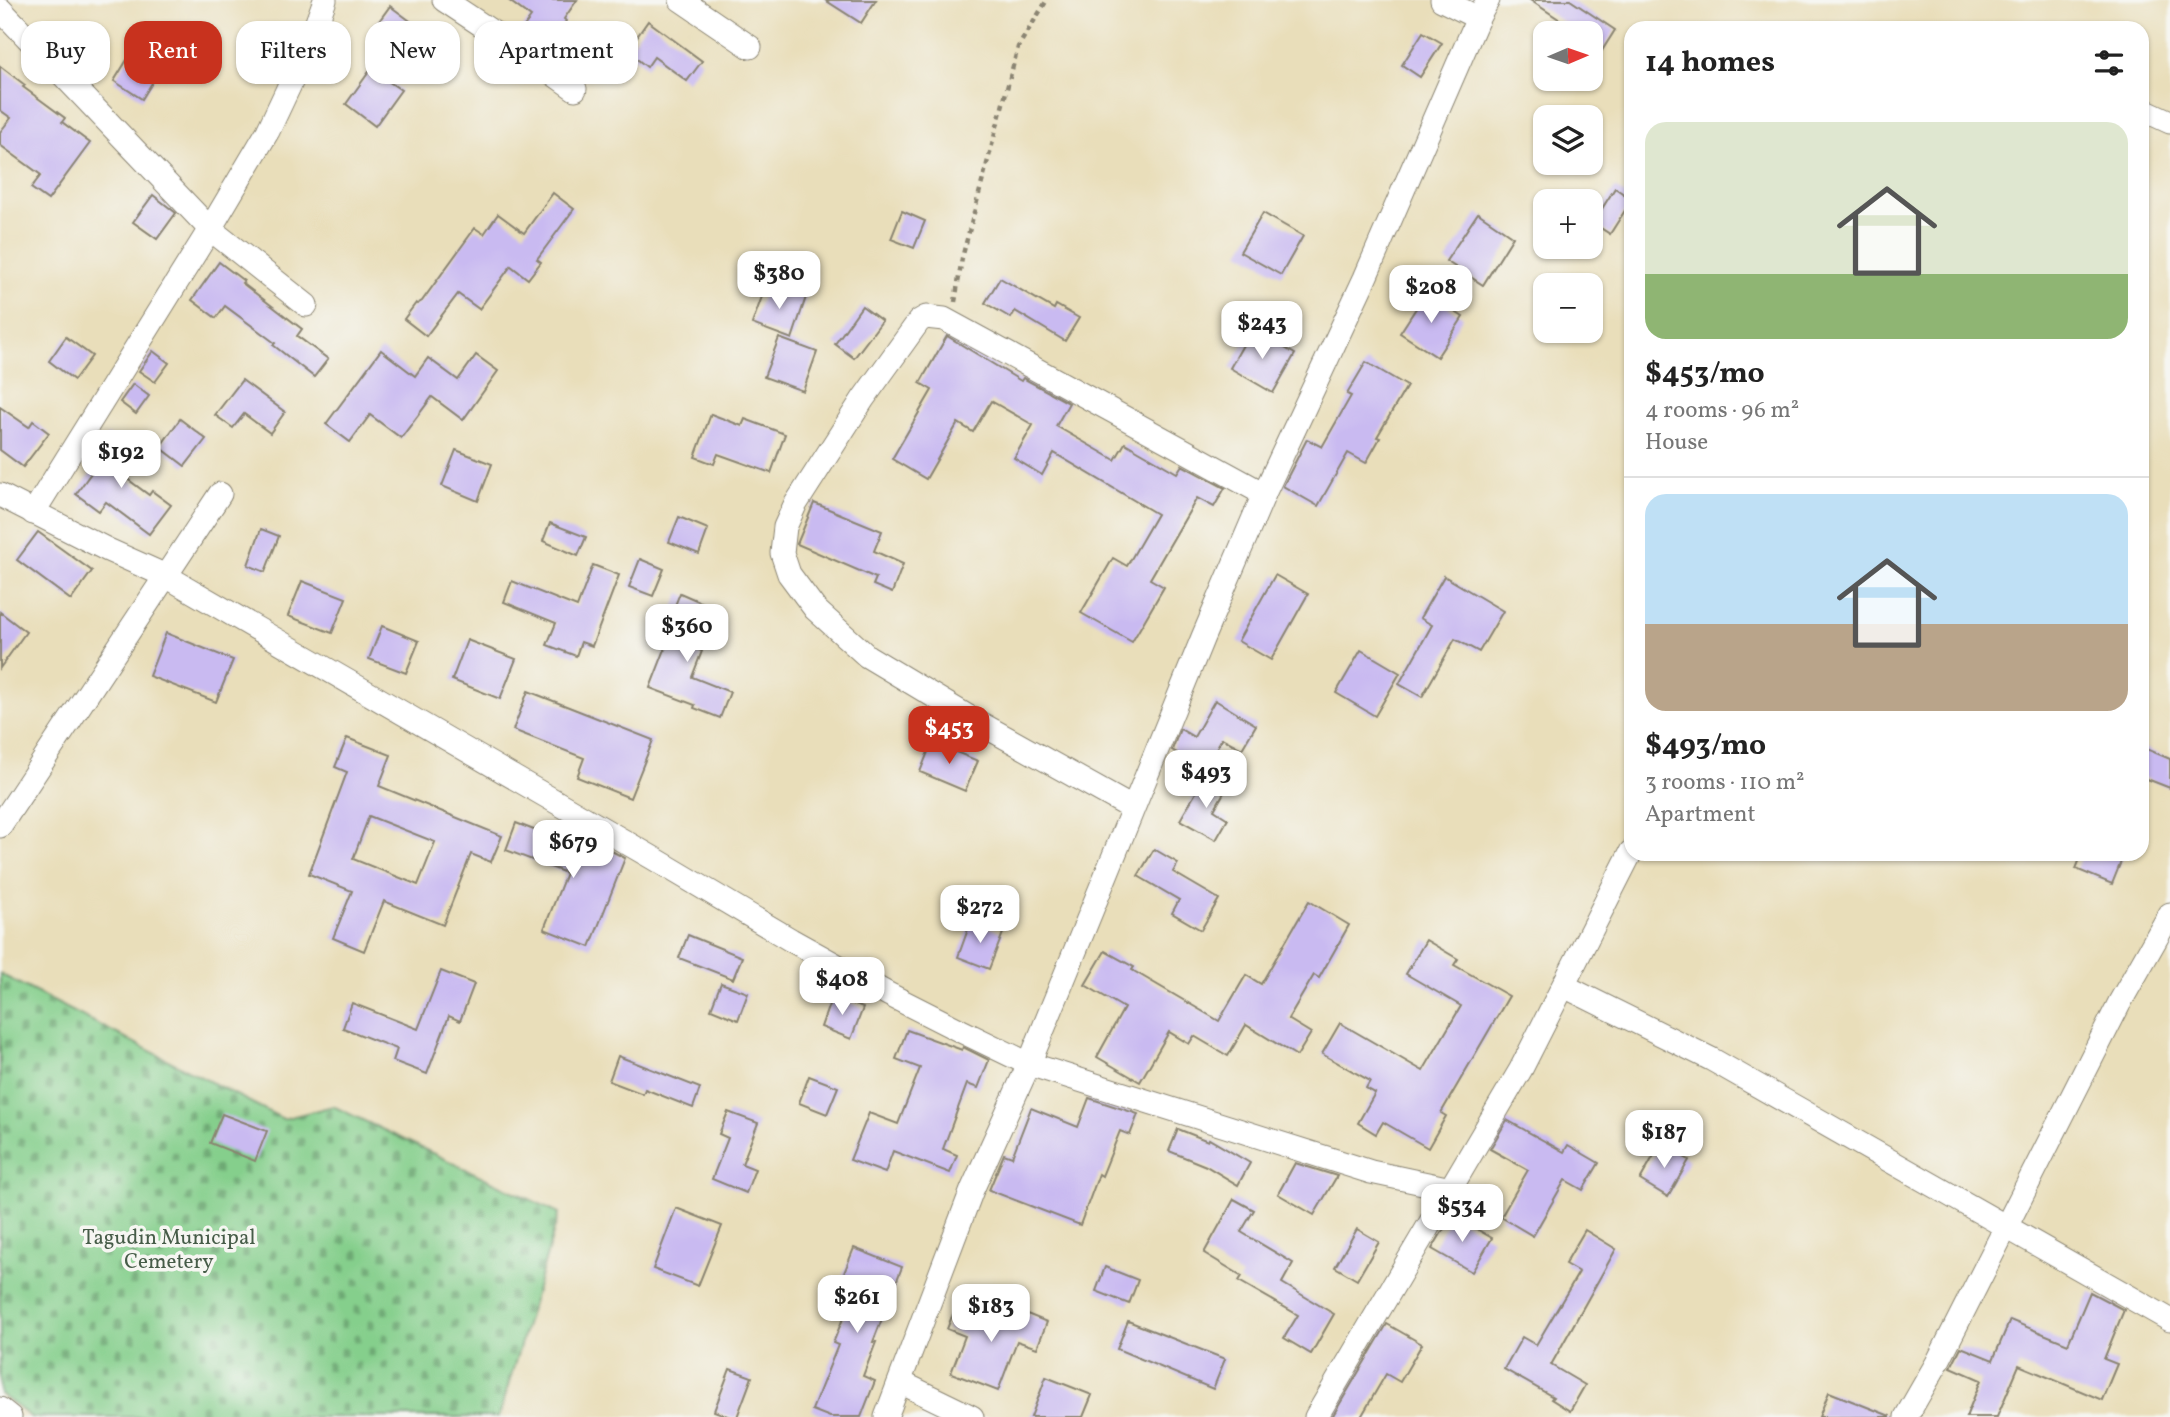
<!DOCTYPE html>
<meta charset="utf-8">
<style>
body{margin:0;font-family:Vollkorn,serif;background:#f2f2f2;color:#222;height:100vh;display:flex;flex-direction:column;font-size:26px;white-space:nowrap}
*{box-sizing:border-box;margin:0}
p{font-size:23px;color:#767676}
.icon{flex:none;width:38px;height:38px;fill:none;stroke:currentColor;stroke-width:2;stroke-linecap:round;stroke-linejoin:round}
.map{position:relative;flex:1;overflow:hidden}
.drawer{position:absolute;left:1624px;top:21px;width:525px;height:840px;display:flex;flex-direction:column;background:#fff;border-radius:21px;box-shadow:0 2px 5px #0004}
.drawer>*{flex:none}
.banner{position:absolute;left:21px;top:21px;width:665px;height:63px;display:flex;gap:14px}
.needle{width:46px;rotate:88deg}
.fabs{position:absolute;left:1533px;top:21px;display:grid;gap:14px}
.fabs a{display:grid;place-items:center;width:70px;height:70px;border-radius:14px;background:#fff;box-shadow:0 2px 5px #0004;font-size:35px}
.price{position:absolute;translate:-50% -60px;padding:0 16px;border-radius:14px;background:#fff;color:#222;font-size:23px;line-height:46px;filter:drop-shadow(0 2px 4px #0008)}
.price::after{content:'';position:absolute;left:50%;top:42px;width:21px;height:16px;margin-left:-10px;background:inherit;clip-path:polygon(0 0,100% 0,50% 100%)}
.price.active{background:#c8321e;color:#fff}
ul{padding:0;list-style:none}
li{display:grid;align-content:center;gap:14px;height:371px;padding:0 21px}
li+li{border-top:2px solid #e0e0e0}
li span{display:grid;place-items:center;height:217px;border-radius:21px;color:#555}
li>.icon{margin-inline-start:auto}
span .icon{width:126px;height:126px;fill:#fffc;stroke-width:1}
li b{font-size:30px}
h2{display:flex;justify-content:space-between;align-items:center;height:84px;padding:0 21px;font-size:30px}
.tag{padding:0 24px;border-radius:21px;background:#fff;box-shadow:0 2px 5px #0004;font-size:24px;line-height:63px}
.tag.active{background:#c8321e;color:#fff}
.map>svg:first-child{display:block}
</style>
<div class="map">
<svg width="2170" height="1417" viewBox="0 0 2170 1417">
<defs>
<pattern id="cemetery-stones" width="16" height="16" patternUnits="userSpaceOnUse" patternTransform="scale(1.75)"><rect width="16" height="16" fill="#85cf8c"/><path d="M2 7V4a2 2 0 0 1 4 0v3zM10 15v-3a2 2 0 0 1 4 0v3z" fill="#6da873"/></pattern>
</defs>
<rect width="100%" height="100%" fill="#f6f6f2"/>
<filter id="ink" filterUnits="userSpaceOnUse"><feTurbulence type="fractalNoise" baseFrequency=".0143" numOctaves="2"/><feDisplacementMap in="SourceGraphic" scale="14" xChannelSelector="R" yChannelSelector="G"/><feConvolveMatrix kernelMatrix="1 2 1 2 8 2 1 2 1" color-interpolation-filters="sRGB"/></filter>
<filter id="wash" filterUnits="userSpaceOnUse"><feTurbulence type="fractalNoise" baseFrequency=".00686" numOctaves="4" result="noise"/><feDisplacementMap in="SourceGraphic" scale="28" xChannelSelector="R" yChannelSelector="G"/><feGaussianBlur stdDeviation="1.57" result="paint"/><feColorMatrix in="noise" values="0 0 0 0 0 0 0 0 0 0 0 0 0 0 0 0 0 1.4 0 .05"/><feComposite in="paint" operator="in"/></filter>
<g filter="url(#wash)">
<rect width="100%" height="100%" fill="#e9deba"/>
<polygon fill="url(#cemetery-stones)" stroke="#587d5c" stroke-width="2" points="0,974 283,1119 333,1106 559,1213 499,1417 31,1417 0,1394"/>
<g id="blocks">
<g fill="#c9baf1" fill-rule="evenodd">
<polygon points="508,0 577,0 564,19 566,21 545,50 519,33 531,17"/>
<polygon points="825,0 876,0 861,23"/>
<polygon points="1530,0 1570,0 1615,30 1591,68 1591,33 1580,33"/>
<polygon points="390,6 425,32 388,81 401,90 375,126 346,104 386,48 369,35"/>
<polygon points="648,21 702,61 687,81 654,57 647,67 627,51"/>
<polygon points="1423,32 1442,43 1420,77 1402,65"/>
<polygon points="127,60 155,78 142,99 114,81"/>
<polygon points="0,66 25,85 23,87 65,118 62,122 90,143 48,200 31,188 41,175 0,145 0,132 11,118 0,110"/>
<polygon points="1615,188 1631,199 1631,201 1610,234 1593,223"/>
<polygon points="553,193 574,209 537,259 541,262 528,279 511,266 479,309 458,294 426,336 404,319 416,303 417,304 422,301 475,228 484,234 498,214 524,233"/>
<polygon points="153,195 176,213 157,239 133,222"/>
<polygon points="902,211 925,221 914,248 891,239"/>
<polygon points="1263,213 1303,236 1281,275 1240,252"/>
<polygon points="1478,213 1513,237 1483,285 1446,261"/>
<polygon points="219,262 244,281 242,283 302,329 297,336 328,359 314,377 273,345 275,343 225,306 216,318 192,300"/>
<polygon points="1000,278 1054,309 1056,305 1079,318 1065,341 1015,311 1011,318 985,303"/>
<polygon points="767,283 806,297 792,339 752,324"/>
<polygon points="1426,293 1463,317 1437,357 1400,333"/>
<polygon points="862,306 882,321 854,358 835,344"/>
<polygon points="1252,329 1295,354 1273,393 1230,368"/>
<polygon points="947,336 1021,381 1023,378 1069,403 1056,426 1115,460 1125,443 1177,473 1182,465 1225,488 1214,507 1197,498 1150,579 1164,587 1132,642 1081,613 1113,558 1127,566 1157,514 1054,453 1042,475 1014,458 1033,425 991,401 973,432 958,423 926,479 892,459 932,390 920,383"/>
<polygon points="66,337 92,356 74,380 49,361"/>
<polygon points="779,338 817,352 803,391 764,377"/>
<polygon points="381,350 415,376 428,358 458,380 476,355 498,371 463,420 432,397 401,438 370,415 350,442 326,424"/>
<polygon points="153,351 169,363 155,382 139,371"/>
<polygon points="1366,362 1407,386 1377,437 1380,438 1366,463 1348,453 1318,506 1283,486 1307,439 1322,447 1351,396 1347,394"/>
<polygon points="242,380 285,412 270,433 244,414 233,428 215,415"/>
<polygon points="133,384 149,396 136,414 120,402"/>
<polygon points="0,407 29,427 33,421 49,433 23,467 0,450"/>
<polygon points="711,414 742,426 745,419 785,434 771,473 718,454 714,464 695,457"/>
<polygon points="180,419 206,439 185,466 160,447"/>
<polygon points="108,435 128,450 114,469 149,495 152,491 171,505 149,534 106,502 99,511 76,494 101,459 94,454"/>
<polygon points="456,450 492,464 478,501 442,486"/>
<polygon points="814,503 882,531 874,551 903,564 892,593 873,585 876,578 797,544"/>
<polygon points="679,517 708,529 699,554 669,542"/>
<polygon points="550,523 586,537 578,556 543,541"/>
<polygon points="261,529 279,536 265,572 248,565"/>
<polygon points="38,532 92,571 71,600 17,560"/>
<polygon points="640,559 664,569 653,596 629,587"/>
<polygon points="593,565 619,575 592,646 581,642 576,656 547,645 556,623 504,602 512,581 577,607"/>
<polygon points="1275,575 1308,594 1271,660 1238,641"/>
<polygon points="1444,576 1503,611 1479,652 1455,639 1422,697 1399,684 1432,625 1420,618"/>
<polygon points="302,581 346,598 332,633 288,616"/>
<polygon points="680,593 703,603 687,646 702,651 692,677 730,692 720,718 694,708 695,705 650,688 676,621 670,618"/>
<polygon points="0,612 26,632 0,668"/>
<polygon points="382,626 419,641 406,673 369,659"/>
<polygon points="166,633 233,660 216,702 149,676"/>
<polygon points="467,640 516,659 500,699 452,680"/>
<polygon points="1361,650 1400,673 1375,716 1336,693"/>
<polygon points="528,691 653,740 630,798 577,777 584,758 513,730"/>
<polygon points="1215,700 1256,725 1242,749 1222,738 1205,769 1172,750 1180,729 1194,737"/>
<path d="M347 738 391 755 379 786 502 836 491 862 471 854 443 925 384 901 364 951 333 938 352 891 309 874 347 772 335 767ZM369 816 435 842 418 885 353 859Z"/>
<polygon points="932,742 978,761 965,791 920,772"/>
<polygon points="2142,747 2170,759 2170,788 2142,777"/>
<polygon points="1205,777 1226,789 1214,810 1228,819 1216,840 1180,820"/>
<polygon points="516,823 577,847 581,835 625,858 590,947 544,929 566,873 506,850"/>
<polygon points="1154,849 1178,863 1173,872 1219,899 1201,930 1172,913 1179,900 1138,876"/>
<polygon points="2082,854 2124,854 2112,884 2076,869"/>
<polygon points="1309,901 1349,925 1319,978 1314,975 1288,1019 1311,1033 1297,1056 1246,1025 1228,1056 1194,1036 1189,1044 1169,1032 1140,1082 1097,1057 1124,1008 1085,985 1105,951 1134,967 1132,970 1219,1021 1246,975 1261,984"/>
<polygon points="971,921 1003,933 989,969 958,957"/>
<polygon points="688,935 742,957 733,979 679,958"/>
<polygon points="1426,940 1458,959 1454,965 1509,996 1441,1113 1446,1116 1428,1148 1383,1122 1376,1134 1358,1123 1375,1093 1366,1088 1370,1081 1322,1054 1340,1023 1423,1071 1461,1006 1406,974"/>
<polygon points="441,971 474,984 460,1021 449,1016 427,1074 393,1061 397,1049 343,1028 352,1003 418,1029"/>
<polygon points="721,983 748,993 738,1020 711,1009"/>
<polygon points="832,996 863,1008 851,1039 821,1027"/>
<polygon points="907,1030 962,1050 963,1047 989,1060 978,1088 967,1084 943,1149 957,1155 950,1173 893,1151 885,1173 850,1160 869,1113 898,1124 920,1068 896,1059"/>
<polygon points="618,1056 700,1088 693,1108 645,1089 643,1094 609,1081"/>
<polygon points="809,1076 838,1087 827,1114 799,1103"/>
<polygon points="1089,1098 1138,1114 1130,1135 1120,1131 1102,1176 1099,1174 1080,1225 989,1190 1004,1154 1012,1157 1031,1108 1078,1127"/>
<polygon points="728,1112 758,1123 742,1164 755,1169 746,1193 712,1179 728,1138 719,1134"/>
<polygon points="222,1114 267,1131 255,1161 210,1143"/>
<polygon points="1507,1120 1564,1152 1568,1145 1599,1163 1583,1190 1565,1180 1533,1236 1501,1217 1528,1170 1490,1149"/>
<polygon points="1178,1129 1208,1141 1209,1139 1250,1163 1238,1185 1206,1166 1169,1151"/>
<polygon points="1661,1143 1689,1160 1668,1197 1640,1180"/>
<polygon points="1295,1163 1337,1176 1314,1215 1278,1194"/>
<polygon points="1234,1199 1254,1210 1241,1232 1293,1263 1282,1283 1334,1314 1311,1354 1284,1338 1298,1315 1239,1281 1242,1276 1204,1253"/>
<polygon points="676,1208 722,1226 698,1286 653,1269"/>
<polygon points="1452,1215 1492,1238 1472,1272 1432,1249"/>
<polygon points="1357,1229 1379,1242 1357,1280 1335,1267"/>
<polygon points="1585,1230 1616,1249 1551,1365 1585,1385 1570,1411 1551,1399 1553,1397 1504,1369 1522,1337 1536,1345 1579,1272 1565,1264"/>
<polygon points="854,1248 902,1267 873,1342 876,1342 863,1376 875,1381 861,1417 830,1417 812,1410 838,1345 833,1343 853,1294 838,1288"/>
<polygon points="1105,1267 1138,1280 1129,1304 1096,1291"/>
<polygon points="2090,1292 2124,1310 2104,1359 2117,1364 2102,1400 2019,1365 1997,1417 1966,1417 1981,1380 1951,1367 1961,1347 1993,1360 2010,1320 2068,1344"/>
<polygon points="956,1306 1008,1327 1015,1309 1047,1322 1037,1348 1017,1341 998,1391 951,1373 965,1336 947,1329"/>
<polygon points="1128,1321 1225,1359 1213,1389 1117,1349"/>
<polygon points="1387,1324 1422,1344 1400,1382 1386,1374 1361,1417 1332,1417"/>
<polygon points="730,1369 752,1377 737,1417 730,1417 714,1411"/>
<polygon points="1046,1377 1092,1395 1083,1417 1031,1417"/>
<polygon points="1829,1392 1890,1416 1890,1417 1819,1417"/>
</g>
</g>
</g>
<g filter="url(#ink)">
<use href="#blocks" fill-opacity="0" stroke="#8a8472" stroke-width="2"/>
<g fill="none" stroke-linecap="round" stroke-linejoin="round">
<defs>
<g id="minor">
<polyline points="444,0 524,53 575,89"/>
<polyline points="681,0 750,47"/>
<polyline points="1442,0 1478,18"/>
<polyline points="0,9 210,229 306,305"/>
<polyline points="2142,109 2170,122"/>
<polyline points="0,495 108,550 166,576 653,858 791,940 888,994 961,1031 1029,1064 1371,1172 1451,1189"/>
<polyline points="33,513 210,229 268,131 309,44 325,0"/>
<polyline points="1132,808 967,716 867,656 815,609 789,574 782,553 785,527 795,505 863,399 919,321 926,317 944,319 1264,494"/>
<polyline points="0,826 220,494"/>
<polyline points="1564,986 1711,1059 2170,1320"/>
<polyline points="900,1382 972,1417"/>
<polyline points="0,1409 10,1417"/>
<polyline points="886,1417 972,1190 1029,1064 1203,637 1264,494 1365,278 1478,18 1488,0"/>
<polyline points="1316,1417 1521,1069 1631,852"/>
<polyline points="1906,1417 1937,1363 2120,1002 2170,914"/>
</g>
</defs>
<use href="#minor" stroke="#8a8472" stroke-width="25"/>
<polyline stroke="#8a8472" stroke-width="4.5" stroke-dasharray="5 5" stroke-linecap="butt" points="955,302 962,258 1018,47 1047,0"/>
<use href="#minor" stroke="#fff" stroke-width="23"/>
</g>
</g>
<g text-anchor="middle" stroke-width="7" stroke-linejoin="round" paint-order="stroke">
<g font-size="21" fill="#465c48" stroke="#f6f6f2">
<text x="169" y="1244">Tagudin Municipal<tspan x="169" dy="24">Cemetery</tspan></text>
</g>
</g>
</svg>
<div class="fabs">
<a><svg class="needle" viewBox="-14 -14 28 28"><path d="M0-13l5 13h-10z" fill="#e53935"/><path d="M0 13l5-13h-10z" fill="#767676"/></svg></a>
<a><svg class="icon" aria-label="layers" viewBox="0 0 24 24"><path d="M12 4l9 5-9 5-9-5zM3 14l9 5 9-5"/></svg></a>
<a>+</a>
<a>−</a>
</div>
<b class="price" style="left:779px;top:311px">$380</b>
<b class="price" style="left:1431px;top:325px">$208</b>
<b class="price" style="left:1262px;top:361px">$243</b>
<b class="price" style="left:121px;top:490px">$192</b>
<b class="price" style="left:687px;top:664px">$360</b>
<b class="price active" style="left:949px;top:766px">$453</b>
<b class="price" style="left:1206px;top:810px">$493</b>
<b class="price" style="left:573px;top:880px">$679</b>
<b class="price" style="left:980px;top:945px">$272</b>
<b class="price" style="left:842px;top:1017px">$408</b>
<b class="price" style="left:1664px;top:1170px">$187</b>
<b class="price" style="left:1462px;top:1244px">$534</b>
<b class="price" style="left:857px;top:1335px">$261</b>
<b class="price" style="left:991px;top:1344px">$183</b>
<div class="banner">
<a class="tag">Buy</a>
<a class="tag active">Rent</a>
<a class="tag">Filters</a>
<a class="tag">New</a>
<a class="tag">Apartment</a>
</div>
<section class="drawer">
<h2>14 homes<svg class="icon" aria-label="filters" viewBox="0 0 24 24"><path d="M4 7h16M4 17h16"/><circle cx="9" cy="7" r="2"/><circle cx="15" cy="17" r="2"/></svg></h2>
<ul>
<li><span style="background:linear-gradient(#dfe7d0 70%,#8fb573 0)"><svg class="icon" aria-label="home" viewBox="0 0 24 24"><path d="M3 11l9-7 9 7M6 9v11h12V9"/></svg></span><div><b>$453/mo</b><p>4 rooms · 96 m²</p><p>House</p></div></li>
<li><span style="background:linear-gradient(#bfe0f5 60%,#b9a48a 0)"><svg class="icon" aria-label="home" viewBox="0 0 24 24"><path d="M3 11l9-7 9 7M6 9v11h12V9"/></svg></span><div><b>$493/mo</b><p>3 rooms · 110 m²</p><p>Apartment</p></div></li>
</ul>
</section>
</div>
